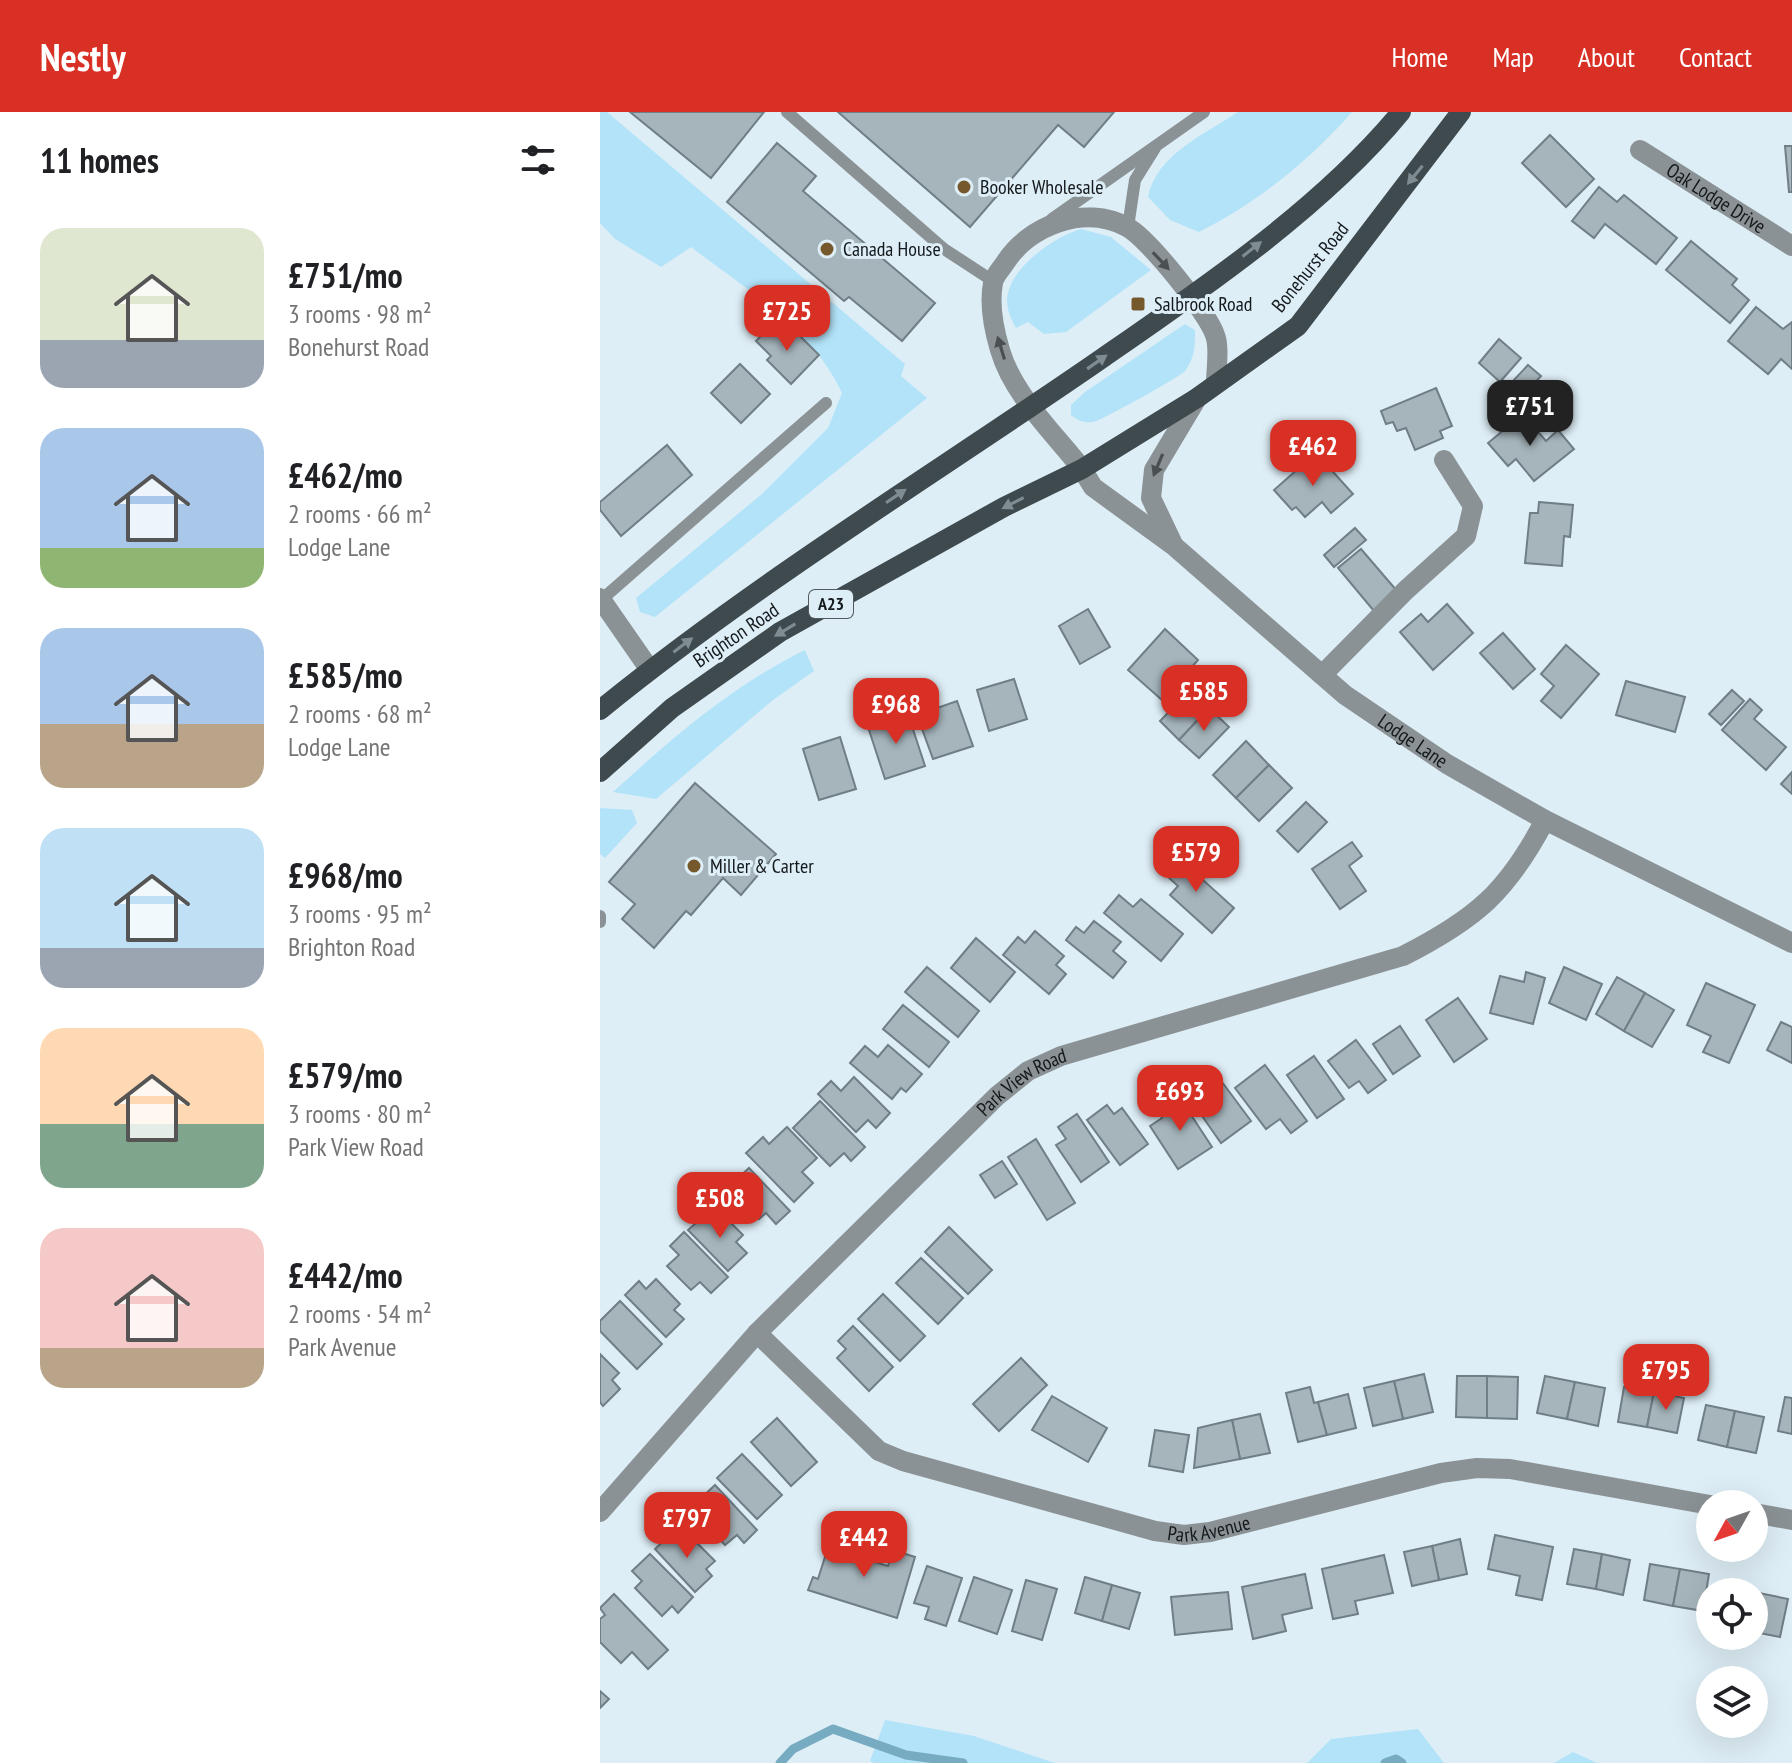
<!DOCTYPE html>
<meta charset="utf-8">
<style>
body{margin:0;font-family:"PT Sans Narrow",sans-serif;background:#f2f2f2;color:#202124;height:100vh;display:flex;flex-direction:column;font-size:30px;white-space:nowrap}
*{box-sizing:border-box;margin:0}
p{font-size:26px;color:#757577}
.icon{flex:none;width:44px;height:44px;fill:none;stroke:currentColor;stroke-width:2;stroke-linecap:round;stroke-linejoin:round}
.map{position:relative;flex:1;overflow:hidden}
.panel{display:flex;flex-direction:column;background:#fff;width:600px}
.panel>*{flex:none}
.needle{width:52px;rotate:230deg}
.fabs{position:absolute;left:1096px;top:1378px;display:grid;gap:16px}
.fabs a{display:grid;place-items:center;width:72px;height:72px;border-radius:50%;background:#fff;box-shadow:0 8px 32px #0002;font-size:40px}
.price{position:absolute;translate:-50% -68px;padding:0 18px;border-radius:16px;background:#d93025;color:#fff;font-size:26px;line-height:52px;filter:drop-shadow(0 2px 4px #0008)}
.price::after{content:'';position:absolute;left:50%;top:48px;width:24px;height:18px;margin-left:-12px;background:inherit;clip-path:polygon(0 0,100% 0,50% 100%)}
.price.selected{background:#222;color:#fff}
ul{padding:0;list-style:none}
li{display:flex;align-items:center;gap:24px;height:200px;padding:0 40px}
li span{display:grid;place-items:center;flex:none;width:224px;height:160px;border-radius:24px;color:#555}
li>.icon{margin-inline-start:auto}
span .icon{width:96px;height:96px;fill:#fffc;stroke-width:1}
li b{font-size:34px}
h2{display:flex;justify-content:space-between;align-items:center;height:96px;padding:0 40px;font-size:34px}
header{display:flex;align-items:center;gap:48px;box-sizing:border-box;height:112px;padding:0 40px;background:#d93025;color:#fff}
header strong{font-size:38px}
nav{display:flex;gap:44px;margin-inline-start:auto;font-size:28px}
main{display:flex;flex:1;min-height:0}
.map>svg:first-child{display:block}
</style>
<header>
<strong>Nestly</strong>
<nav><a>Home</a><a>Map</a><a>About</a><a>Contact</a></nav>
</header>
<main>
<section class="panel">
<h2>11 homes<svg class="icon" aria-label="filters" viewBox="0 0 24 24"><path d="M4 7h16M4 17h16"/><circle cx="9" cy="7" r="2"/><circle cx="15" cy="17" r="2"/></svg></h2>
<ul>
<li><span style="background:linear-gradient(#dfe7d0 70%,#9aa5b1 0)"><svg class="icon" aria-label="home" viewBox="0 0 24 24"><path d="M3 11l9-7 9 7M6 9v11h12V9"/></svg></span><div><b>£751/mo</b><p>3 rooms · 98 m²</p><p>Bonehurst Road</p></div></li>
<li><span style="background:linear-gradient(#a9c7e8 75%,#8fb573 0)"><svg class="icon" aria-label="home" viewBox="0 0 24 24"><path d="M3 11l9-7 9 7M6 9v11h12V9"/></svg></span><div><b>£462/mo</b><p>2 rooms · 66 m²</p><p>Lodge Lane</p></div></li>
<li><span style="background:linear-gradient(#a9c7e8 60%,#b9a48a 0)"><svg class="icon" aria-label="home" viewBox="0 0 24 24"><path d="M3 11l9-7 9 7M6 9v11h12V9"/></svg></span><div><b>£585/mo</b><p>2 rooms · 68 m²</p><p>Lodge Lane</p></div></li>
<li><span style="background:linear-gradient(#bfe0f5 75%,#9aa5b1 0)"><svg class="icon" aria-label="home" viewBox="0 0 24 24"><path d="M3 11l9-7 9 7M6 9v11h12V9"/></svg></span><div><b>£968/mo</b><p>3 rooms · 95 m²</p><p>Brighton Road</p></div></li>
<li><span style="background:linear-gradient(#ffd9b3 60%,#7fa58c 0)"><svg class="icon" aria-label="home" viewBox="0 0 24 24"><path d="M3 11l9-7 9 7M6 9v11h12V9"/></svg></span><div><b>£579/mo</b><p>3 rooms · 80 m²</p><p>Park View Road</p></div></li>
<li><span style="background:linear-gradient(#f6c9c9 75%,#b9a48a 0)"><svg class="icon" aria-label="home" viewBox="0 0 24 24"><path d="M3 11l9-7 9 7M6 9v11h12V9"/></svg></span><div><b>£442/mo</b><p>2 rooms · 54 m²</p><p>Park Avenue</p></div></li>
</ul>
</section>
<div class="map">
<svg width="1192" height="1651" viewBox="0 0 1192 1651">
<rect width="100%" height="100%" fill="#deeef6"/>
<g fill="#b2e3f9">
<path d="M0 0H7L305 252 301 264 327 286 55 505 40 500 36 486 162 382 228 316 242 281C212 216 147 178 91 135L61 155 15 127 0 111Z"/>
<path d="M638 0H752C709 49 657 91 599 120L570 108 548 85C556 43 605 22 638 0Z"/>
<path d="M481 117 511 125 551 158 466 220 444 222 428 210 416 216C410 205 405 194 408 181 414 153 456 124 481 117Z"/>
<path d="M585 212 595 218C595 233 595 246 585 259 580 265 500 309 493 310 483 311 479 309 471 303V293L485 280Z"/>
<path d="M205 538 214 559 173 588 56 687 13 680C72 626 132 574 205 538Z"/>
<polygon points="0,696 32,698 37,711 5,746 0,742"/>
<polygon points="285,1608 374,1624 455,1651 274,1651 270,1649"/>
<polygon points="818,1617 844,1651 707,1651 731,1627"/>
<polygon points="973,1640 997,1651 954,1651"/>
</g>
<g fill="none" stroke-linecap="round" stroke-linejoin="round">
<g stroke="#77abc2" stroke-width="9">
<polyline points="180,1651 193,1637 233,1617 306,1643 363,1651"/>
<polyline points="785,1651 796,1647 802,1651"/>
</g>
</g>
<g fill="#a6b5bc" stroke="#707e85" stroke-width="2">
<polygon points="30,0 164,0 111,66"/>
<polygon points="238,0 514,0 484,35 458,13 370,115"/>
<polygon points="950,23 994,67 966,95 922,51"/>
<polygon points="177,31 216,64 203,79 335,191 302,229 249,185 244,189 127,90"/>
<polygon points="1185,34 1192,34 1192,80 1189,80"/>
<polygon points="999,75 1017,90 1024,83 1077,126 1056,152 1005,112 994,126 972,109"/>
<polygon points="1091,129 1137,167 1132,173 1149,188 1130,211 1066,158"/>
<polygon points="1156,195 1183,217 1192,210 1192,257 1181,247 1168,262 1128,229"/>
<polygon points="172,213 187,228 195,219 219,243 191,272 167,248 171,244 156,229"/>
<polygon points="899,227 921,246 900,270 879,251"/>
<polygon points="140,252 170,282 141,311 111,281"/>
<polygon points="928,253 941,264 911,297 898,285"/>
<polygon points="836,276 852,314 840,319 843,326 815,338 806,316 797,319 793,310 786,312 781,299"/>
<polygon points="923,302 946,329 958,318 974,337 934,369 916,347 908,354 888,331"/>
<polygon points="67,333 92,363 21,424 0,398 0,390"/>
<polygon points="716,341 753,382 731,401 722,390 705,405 696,395 692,398 674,378"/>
<polygon points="939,390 973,393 970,425 964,424 962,454 925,451 930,401 938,401"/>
<polygon points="755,416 766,428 734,455 724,443"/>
<polygon points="761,437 797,479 774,499 738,456"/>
<polygon points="847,492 873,521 833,558 800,520 821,502 828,510"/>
<polygon points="488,497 510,535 480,552 459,514"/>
<polygon points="565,517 598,548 562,588 528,558"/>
<polygon points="903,521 935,557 913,577 880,541"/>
<polygon points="966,533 999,562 961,606 941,589 954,574 941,562"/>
<polygon points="414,567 427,607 389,619 377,578"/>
<polygon points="1026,569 1085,585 1075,620 1016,603"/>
<polygon points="590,578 609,596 579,628 560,609"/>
<polygon points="1132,578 1144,589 1121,613 1109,602"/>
<polygon points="1150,587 1162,598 1154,607 1186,635 1166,658 1122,618"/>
<polygon points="357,589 373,634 333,647 317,603"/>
<polygon points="609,596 629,615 599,646 579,628"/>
<polygon points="308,602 325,654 285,667 268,615"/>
<polygon points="240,625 256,677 219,688 203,637"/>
<polygon points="646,629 669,653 636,686 613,663"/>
<polygon points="669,653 692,676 659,709 636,686"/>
<polygon points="1192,660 1192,682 1181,672"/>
<polygon points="95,671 176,742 141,783 123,766 91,803 86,799 54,836 22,807 35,792 9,770"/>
<polygon points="706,690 727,710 698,740 677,719"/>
<polygon points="752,730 762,744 749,754 766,779 740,797 712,757"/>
<polygon points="572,740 634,796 612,821 570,783 578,774 558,756"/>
<polygon points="519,783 533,795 541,787 583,822 561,849 504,801"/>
<polygon points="494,809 521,830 513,839 526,850 513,866 466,828 476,815 484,821"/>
<polygon points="435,819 464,844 456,853 466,862 449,882 403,843 418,825 425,831"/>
<polygon points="376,826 415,860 390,890 351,856"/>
<polygon points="327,855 379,899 358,925 305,880"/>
<polygon points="964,855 1002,872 986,908 949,891"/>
<polygon points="926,860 945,866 933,912 890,901 900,864 924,870"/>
<polygon points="1017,865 1045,881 1024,919 996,902"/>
<polygon points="1106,871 1155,893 1129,951 1103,940 1111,924 1087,913"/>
<polygon points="1045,881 1074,898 1052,935 1024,919"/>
<polygon points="858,886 887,927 854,950 826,908"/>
<polygon points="303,893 349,930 329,955 283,917"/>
<polygon points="1181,910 1192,915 1192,951 1167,938"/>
<polygon points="800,914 820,944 793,962 773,932"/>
<polygon points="756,928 786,968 768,981 759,969 749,976 728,949"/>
<polygon points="288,933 322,962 306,980 301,976 292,987 250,951 265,934 278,945"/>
<polygon points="714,944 744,987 717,1006 687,963"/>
<polygon points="665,953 707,1009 691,1021 680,1007 666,1017 635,976"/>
<polygon points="254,965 290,1001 276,1016 268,1008 256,1020 218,982 231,969 241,979"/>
<polygon points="622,970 651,1009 621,1031 593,991"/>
<polygon points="578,983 612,1035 578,1057 550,1014 562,1006 556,998"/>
<polygon points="220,989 265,1035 251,1049 244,1041 230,1054 193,1016"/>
<polygon points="507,993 514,1002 522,996 548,1032 520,1053 487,1008"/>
<polygon points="477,1002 509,1050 481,1070 456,1033 466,1027 458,1015"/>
<polygon points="187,1015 217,1046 202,1060 213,1071 194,1090 146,1041 163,1025 169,1032"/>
<polygon points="436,1027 475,1091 447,1108 408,1045"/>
<polygon points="402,1049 417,1072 395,1086 380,1063"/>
<polygon points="149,1056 190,1099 176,1112 166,1101 159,1107 137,1084 145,1076 137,1067"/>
<polygon points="122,1102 143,1123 136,1130 147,1141 128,1159 88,1118 105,1103 113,1110"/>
<polygon points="349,1115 392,1158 368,1182 325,1140"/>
<polygon points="84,1120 128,1165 111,1181 100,1170 91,1178 67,1154 79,1143 70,1134"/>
<polygon points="321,1146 363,1186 338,1212 296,1171"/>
<polygon points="56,1167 80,1192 74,1198 84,1207 66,1225 25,1183 39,1169 46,1177"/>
<polygon points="283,1182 325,1224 300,1249 258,1207"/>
<polygon points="20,1189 62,1232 37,1257 0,1219 0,1209"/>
<polygon points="253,1214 293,1255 269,1279 237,1246 246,1237 238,1229"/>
<polygon points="0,1242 19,1261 12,1268 20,1277 3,1294 0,1290"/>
<polygon points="421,1246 447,1273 399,1319 373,1292"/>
<polygon points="824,1262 833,1300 803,1307 794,1269"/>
<polygon points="857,1264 887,1264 887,1306 856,1305"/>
<polygon points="887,1264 918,1265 917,1307 887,1306"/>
<polygon points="945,1264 975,1270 967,1307 937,1301"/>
<polygon points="794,1269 803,1307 773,1314 764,1276"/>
<polygon points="975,1270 1005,1276 998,1314 967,1307"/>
<polygon points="710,1275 714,1291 718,1290 727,1323 698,1330 686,1281"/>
<polygon points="1024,1275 1054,1280 1047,1315 1018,1310"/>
<polygon points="1054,1280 1084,1286 1077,1321 1047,1315"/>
<polygon points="748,1282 756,1316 727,1323 718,1290"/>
<polygon points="452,1284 507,1316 488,1350 432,1318"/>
<polygon points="1185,1285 1192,1286 1192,1322 1178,1319"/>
<polygon points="1106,1293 1135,1299 1127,1335 1098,1328"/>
<polygon points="1135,1299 1164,1305 1156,1341 1127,1335"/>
<polygon points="660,1302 670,1341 640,1347 632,1308"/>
<polygon points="177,1306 217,1350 191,1374 151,1330"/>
<polygon points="632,1308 640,1347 594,1356 598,1316"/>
<polygon points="555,1318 589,1323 583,1360 549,1354"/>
<polygon points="142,1342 182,1383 157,1407 117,1366"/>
<polygon points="115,1373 157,1418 144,1431 137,1423 125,1433 101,1407 109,1400 98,1389"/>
<polygon points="74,1419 84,1430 90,1424 115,1449 106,1457 112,1464 95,1480 55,1437"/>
<polygon points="895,1423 953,1435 942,1488 916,1483 920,1464 888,1457"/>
<polygon points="860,1427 867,1462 839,1468 832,1434"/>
<polygon points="230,1429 263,1439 261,1446 288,1454 293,1438 315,1445 297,1506 208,1478 213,1465 218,1467"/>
<polygon points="832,1434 839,1468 812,1474 804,1440"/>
<polygon points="974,1437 1002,1442 996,1477 967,1472"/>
<polygon points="50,1442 93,1485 78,1501 72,1494 62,1504 35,1476 42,1469 32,1459"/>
<polygon points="1002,1442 1030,1448 1023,1483 996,1477"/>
<polygon points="784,1443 793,1481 755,1489 758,1502 733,1507 722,1457"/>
<polygon points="1050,1452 1080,1457 1073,1494 1044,1488"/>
<polygon points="327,1454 362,1466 346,1514 325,1507 329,1495 314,1491"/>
<polygon points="1080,1457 1109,1462 1103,1499 1073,1494"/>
<polygon points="705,1462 712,1496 682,1503 686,1519 653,1527 642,1475"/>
<polygon points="374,1465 412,1478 397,1522 359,1509"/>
<polygon points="485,1465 512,1473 502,1509 475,1501"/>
<polygon points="426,1468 457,1477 442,1528 412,1519"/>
<polygon points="512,1473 540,1481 529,1517 502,1509"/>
<polygon points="628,1480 632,1517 575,1523 571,1485"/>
<polygon points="1154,1480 1159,1481 1154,1508"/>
<polygon points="1159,1481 1188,1487 1180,1525 1154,1520"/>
<polygon points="14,1482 68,1538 48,1557 32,1540 21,1551 0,1530 0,1507 5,1503 0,1496"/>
<polygon points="0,1579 9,1587 0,1596"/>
</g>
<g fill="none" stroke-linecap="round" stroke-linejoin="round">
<g stroke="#8b9295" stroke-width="12">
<polyline points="187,0 344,137 393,169"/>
<polyline points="452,107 604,0"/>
<polyline points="528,115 535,68 555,36"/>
<polyline points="0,489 226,291"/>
<polyline points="0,804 0,810"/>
</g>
<g stroke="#8b9295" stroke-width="20">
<path id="s1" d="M1040 38 1192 134"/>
<path d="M482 357C454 321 413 283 400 238 394 218 389 192 393 171 394 164 401 157 405 151 429 113 485 92 527 115 548 126 607 200 615 223 620 236 616 257 616 271"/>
<polyline points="0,486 50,558"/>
<polyline points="722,563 806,478 866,424 873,394 844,348"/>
<path id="s2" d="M157 1221 279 1339 303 1349 555 1419 584 1423 610 1420 841 1361 877 1356 910 1357 1110 1393"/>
<path id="s3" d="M0 1400 157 1221 397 984 428 959 461 944 803 844C876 807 907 780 945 708"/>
<polyline points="1154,1401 1192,1408"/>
</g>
<g stroke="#8b9295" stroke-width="20">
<path id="s4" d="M482 357 493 375 574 434 745 583 847 652 945 708 1192 831"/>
<polyline points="572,430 551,386 554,358 597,286"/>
</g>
<g stroke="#3f4a4f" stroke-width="20">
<path d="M0 598C160 468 335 362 504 245 604 176 724 94 801 0"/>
<polyline points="0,660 72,596 180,520 404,395 482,357 597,286 698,214 861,0"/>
</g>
</g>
<defs><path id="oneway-solid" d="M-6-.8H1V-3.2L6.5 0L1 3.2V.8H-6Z" transform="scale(2)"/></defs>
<g fill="#7f8c92">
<use href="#oneway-solid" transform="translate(815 63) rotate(129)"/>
<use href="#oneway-solid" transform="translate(652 137) rotate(-38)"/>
<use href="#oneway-solid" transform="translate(497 250) rotate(-35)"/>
<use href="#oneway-solid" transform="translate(296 384) rotate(-34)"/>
<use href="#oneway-solid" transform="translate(413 391) rotate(153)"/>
<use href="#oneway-solid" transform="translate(185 518) rotate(149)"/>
<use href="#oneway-solid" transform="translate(83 533) rotate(-37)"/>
</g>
<g fill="#4a4f52">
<use href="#oneway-solid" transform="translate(561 149) rotate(47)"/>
<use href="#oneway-solid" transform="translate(401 236) rotate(-107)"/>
<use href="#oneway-solid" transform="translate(558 353) rotate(113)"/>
</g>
<g fill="#75582b" stroke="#deeef6" stroke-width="3">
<circle cx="364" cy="75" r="8"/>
<circle cx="227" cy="137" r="8"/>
<rect x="530" y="184" width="16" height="16" rx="4"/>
<circle cx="94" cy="754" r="8"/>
</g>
<g text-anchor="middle" stroke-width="6" stroke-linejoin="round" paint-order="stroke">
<rect fill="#deeef6" stroke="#51595d" stroke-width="2" x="209" y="478" width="44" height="28" rx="6"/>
<g font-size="18" font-weight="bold" fill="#14191c">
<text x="231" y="498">A23</text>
</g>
<g font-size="20" fill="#14191c" stroke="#deeef6" text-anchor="start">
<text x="380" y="82">Booker Wholesale</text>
<text x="243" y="144">Canada House</text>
<text x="554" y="199">Salbrook Road</text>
<text x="110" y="761">Miller &amp; Carter</text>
</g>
<g font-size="20" fill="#14191c" stroke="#deeef6">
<text dy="7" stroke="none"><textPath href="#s1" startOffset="90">Oak Lodge Drive</textPath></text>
<text transform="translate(710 155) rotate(-51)" y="7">Bonehurst Road</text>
<text transform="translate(136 523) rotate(-34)" y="7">Brighton Road</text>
<text dy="7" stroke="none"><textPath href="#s4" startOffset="430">Lodge Lane</textPath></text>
<text dy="7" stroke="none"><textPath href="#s3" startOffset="604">Park View Road</textPath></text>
<text dy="7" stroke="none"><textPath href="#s2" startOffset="512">Park Avenue</textPath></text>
</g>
</g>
</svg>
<div class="fabs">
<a><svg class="needle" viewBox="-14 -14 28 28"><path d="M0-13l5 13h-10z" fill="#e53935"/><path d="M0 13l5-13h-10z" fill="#757577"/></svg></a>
<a><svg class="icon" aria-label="locate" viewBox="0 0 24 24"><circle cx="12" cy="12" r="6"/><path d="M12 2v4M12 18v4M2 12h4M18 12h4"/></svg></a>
<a><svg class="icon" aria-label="layers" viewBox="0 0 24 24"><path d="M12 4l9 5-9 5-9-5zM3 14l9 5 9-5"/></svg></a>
</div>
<b class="price" style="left:187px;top:241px">£725</b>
<b class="price selected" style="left:930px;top:336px">£751</b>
<b class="price" style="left:713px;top:376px">£462</b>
<b class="price" style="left:604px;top:621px">£585</b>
<b class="price" style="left:296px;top:634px">£968</b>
<b class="price" style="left:596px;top:782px">£579</b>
<b class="price" style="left:580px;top:1021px">£693</b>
<b class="price" style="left:120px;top:1128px">£508</b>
<b class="price" style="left:1066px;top:1300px">£795</b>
<b class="price" style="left:87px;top:1448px">£797</b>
<b class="price" style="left:264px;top:1467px">£442</b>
</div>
</main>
